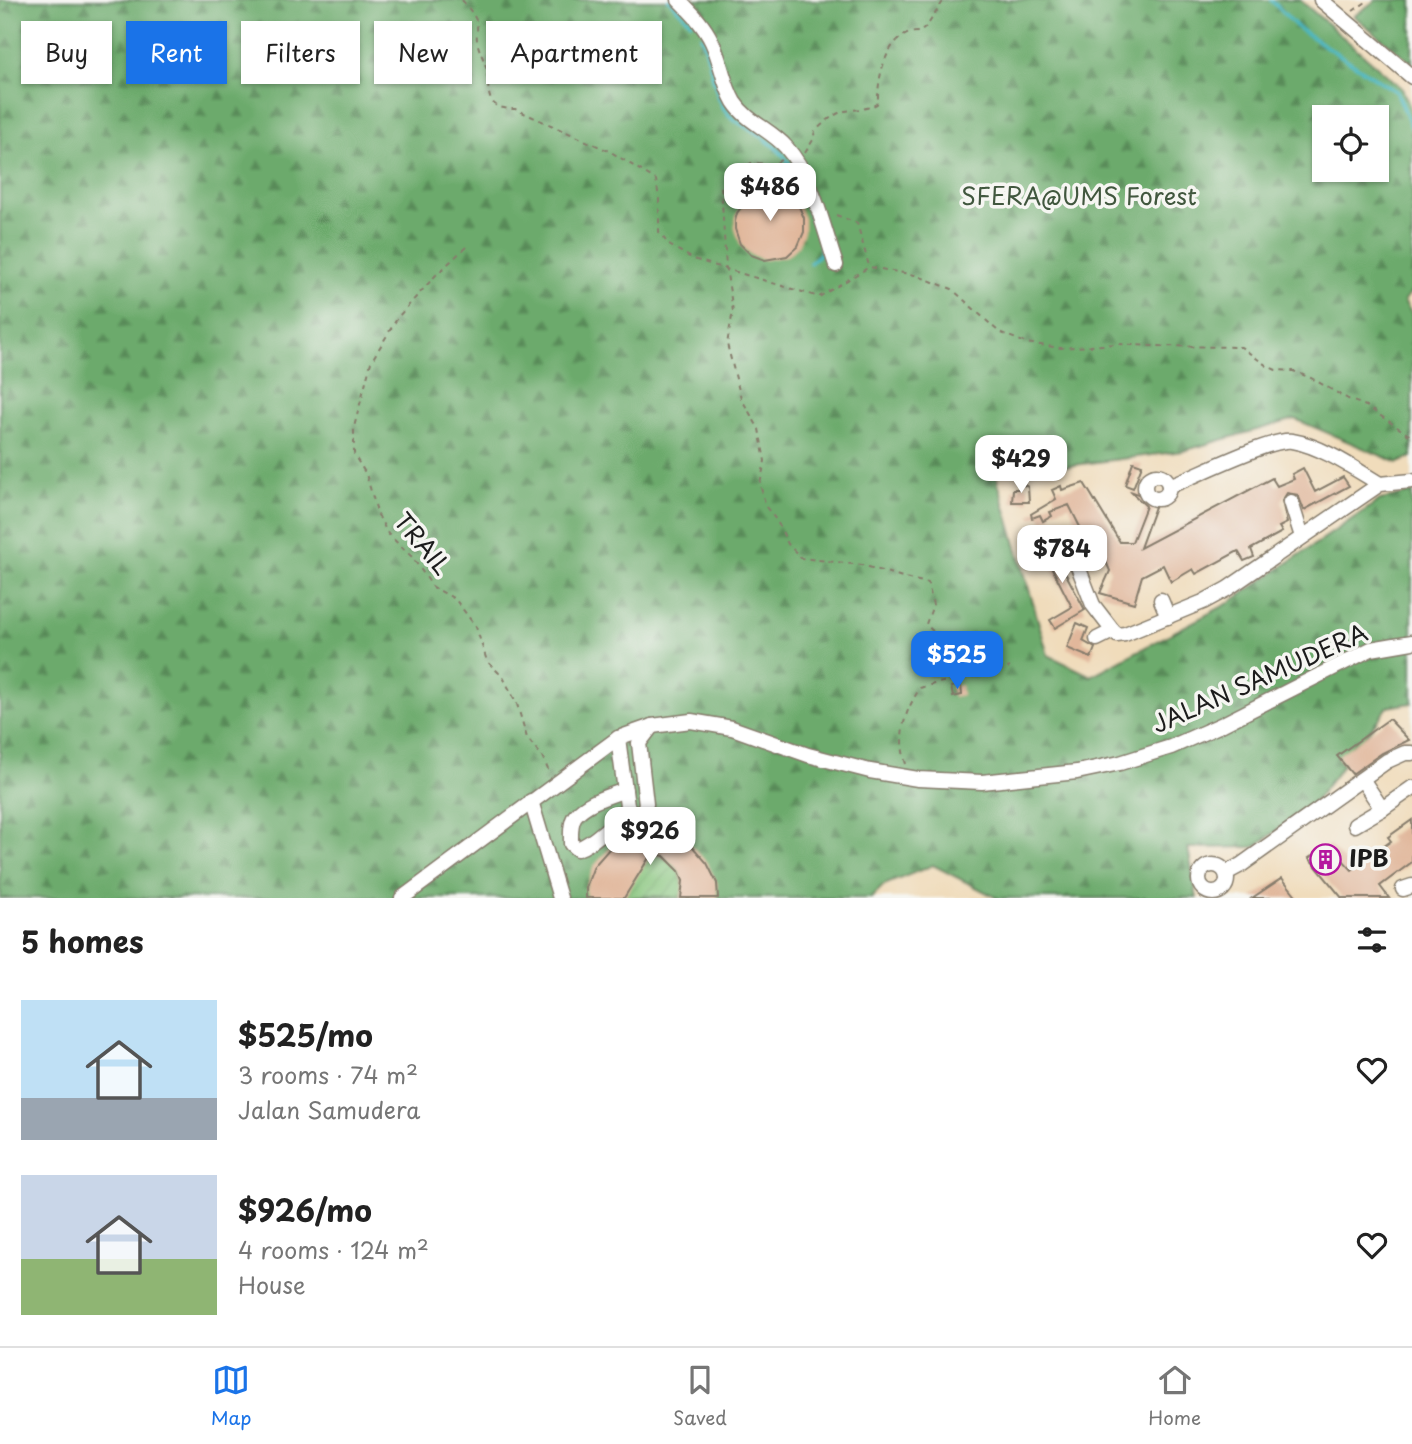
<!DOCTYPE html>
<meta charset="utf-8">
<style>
body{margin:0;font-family:"Playpen Sans",sans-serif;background:#f2f2f2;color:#222;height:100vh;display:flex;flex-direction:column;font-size:26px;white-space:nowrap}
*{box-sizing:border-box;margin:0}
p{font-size:23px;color:#767676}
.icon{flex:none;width:38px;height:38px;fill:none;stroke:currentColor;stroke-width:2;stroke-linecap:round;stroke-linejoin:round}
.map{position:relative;height:898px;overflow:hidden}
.sheet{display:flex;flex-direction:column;background:#fff;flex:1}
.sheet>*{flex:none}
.hud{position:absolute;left:21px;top:21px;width:700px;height:63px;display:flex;gap:14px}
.buttons{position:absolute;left:1312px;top:105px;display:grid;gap:14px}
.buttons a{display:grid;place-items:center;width:77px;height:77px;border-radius:0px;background:#fff;box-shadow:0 2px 5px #0004;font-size:35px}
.price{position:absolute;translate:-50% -60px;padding:0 16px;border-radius:14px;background:#fff;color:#222;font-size:23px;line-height:46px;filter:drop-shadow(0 2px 4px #0008)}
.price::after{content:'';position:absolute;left:50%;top:42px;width:21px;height:16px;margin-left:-10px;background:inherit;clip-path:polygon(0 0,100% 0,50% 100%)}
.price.selected{background:#1a73e8;color:#fff}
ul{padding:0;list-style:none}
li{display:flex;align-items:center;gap:21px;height:175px;padding:0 21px}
li span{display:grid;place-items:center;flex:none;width:196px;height:140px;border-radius:0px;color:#555}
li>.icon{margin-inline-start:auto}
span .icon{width:84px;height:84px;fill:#fffc;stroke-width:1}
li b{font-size:30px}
h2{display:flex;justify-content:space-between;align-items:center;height:84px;padding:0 21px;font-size:30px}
.pill{padding:0 24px;border-radius:0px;background:#fff;box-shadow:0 2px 5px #0004;font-size:24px;line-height:63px}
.pill.selected{background:#1a73e8;color:#fff}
.tabs{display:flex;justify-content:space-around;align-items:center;height:98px;border-top:2px solid #e0e0e0;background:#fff;font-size:19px;color:#767676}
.tabs a{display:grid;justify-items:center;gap:4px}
.tabs .selected{color:#1a73e8}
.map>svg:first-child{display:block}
</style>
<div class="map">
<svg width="1412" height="898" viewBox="0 0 1412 898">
<defs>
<pattern id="forest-firs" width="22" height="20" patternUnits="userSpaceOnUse" patternTransform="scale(1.75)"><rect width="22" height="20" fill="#6caa6c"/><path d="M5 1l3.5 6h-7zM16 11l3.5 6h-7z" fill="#588a58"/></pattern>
<pattern id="garden-furrows" width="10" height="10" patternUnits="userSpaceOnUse" patternTransform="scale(1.75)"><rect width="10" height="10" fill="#86c57c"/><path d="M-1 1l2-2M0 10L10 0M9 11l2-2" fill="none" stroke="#73a96b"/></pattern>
</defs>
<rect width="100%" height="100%" fill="#f6f6f2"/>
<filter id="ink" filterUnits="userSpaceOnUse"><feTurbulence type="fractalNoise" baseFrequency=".0143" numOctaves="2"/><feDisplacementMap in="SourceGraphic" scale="14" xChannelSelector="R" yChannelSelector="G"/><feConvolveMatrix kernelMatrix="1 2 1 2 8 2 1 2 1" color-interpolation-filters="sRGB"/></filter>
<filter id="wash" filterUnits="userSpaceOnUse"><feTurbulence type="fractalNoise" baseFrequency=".00686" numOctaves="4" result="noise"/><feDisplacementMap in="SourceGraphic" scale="28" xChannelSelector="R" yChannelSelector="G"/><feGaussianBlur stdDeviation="1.57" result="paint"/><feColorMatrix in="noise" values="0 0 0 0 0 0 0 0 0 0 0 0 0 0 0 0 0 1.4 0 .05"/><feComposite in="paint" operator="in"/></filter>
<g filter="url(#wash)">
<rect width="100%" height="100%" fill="#f0dcbb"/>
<g fill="url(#forest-firs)" stroke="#446344" stroke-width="2" fill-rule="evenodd">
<path d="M0 0H1300L1402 88 1412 112V291L1404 301 1412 314V457L1398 463 1295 419 1183 451 996 475 1048 655 1091 676 1229 603 1380 500 1412 493V703L1388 707 1314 802 1255 847 1188 848 1197 898H997L933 865 884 885 871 898H0ZM1325 117H1377V170H1325Z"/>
<polygon points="1376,0 1412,0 1412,63 1354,16"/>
</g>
<path fill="url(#garden-furrows)" stroke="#51704c" stroke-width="2" d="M651 854C673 856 689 876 681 898L649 896 621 898Z"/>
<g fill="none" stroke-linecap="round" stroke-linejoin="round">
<g stroke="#49b7c3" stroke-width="3.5">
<polyline points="669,0 691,22"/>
<polyline points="1271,0 1299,29 1397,92 1412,128"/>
<path d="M701 36C712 60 712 89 725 110 732 120 742 125 752 130 768 140 782 151 792 167"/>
<polyline points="794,171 821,244 821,253 810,263"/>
</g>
</g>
<g id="blocks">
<g fill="#e1b79b">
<polygon points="776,170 778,191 786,194 798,204 804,218 804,232 798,246 787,256 765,260 751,255 740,244 735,229 735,221 737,213 747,199 768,189 766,171"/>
<polygon points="1133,462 1142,465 1133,488 1125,485"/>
<polygon points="1303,468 1315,492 1343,477 1349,486 1304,510 1298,495 1287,493 1282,501 1287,523 1279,527 1282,532 1251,549 1254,557 1244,561 1238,551 1196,574 1193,569 1171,582 1163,565 1142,576 1134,603 1100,593 1110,571 1102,552 1095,557 1069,505 1050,512 1052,516 1043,521 1040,515 1032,518 1031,514 1056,499 1052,490 1061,486 1062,490 1084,483 1120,542 1132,542 1146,506 1130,491 1157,501 1140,548 1272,478 1277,486 1294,479 1292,474"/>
<polygon points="1022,484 1028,487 1029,502 1012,502 1013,489 1018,489"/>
<polygon points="1045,535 1085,610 1055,628 1050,620 1072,607 1037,539"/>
<polygon points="1077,623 1088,628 1083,641 1095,648 1091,658 1067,648"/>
<polygon points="961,685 962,695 953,697 951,687"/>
<polygon points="1389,719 1409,740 1382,753 1352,774 1337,756"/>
<polygon points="1412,820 1412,862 1380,886 1389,898 1342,898 1309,858 1329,845 1352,870 1391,841 1388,837"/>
<polygon points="650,833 672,836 692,846 707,863 717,883 718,898 681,898 683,881 679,871 664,856 652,853 624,898 586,898 586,887 594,866 609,849 628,838"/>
<polygon points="1282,878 1298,898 1252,898"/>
</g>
</g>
</g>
<g filter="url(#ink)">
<use href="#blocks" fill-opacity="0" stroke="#867c6c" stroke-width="2"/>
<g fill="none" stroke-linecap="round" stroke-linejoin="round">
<defs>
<g id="minor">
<path d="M679 0C692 13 704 25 712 42 721 61 723 83 734 102 747 122 771 130 786 147 813 177 823 227 836 265"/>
<polyline points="1321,0 1412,77"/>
<circle cx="1157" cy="487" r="12"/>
<path d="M1169 486C1194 477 1270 438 1292 441 1322 446 1355 469 1380 484"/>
<polyline points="1291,502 1302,537"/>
<polyline points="1070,546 1093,605 1113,631 1117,635 1125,634 1203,602 1227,589 1380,484 1412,481"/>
<polyline points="1161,600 1168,617"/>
<polyline points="1097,639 1113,631"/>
<polyline points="618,738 627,806 633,814 642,813 646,804 639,743 652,726"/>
<polyline points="1362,779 1382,809 1412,788"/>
<path d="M625 790C609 796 586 802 575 816 570 823 571 835 571 844L577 849C598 842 608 822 633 814"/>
<polyline points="531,801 560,898"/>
<polyline points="1355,825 1382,809"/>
<circle cx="1213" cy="879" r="14"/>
<polyline points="1226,873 1241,865 1387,761 1405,753 1412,753"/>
<polyline points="1403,889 1412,886"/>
<polyline points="402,898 618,738 652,726 691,721 732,728 808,755 870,771 918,779 982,782 1077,772 1120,763 1171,747 1223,724 1371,649 1412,642"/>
</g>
</defs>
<use href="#minor" stroke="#867c6c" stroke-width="17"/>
<g stroke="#867c6c" stroke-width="2" stroke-dasharray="5 5" stroke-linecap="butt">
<path d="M462 0C467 6 472 12 475 18 479 25 476 33 477 40 478 51 486 61 487 72 490 94 484 109 515 109L611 152 656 180 659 198V232L669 245 693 259 819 297 869 267 915 275 952 289 999 332 1026 343 1061 348 1117 344 1152 346 1241 347 1267 366 1276 370 1293 371 1311 378 1348 399 1366 406 1412 437"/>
<polyline points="1353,11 1369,0"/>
<path d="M805 153 813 140 815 131C823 124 834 113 845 111 856 109 868 110 878 103 877 77 887 30 920 32L927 26 944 0"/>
<path d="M781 160 774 164 751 163 721 185 726 268 733 311 727 344 741 398 759 429 765 461 760 484 766 507 777 521 788 544 801 558 862 565 909 579 928 583 933 605 926 624C943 645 974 643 970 677"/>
<polyline points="836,215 857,223 869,266"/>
<polyline points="466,247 436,275 398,317 371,362 354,427 354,455 366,474 378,515 388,534 412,557 433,587 455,599 476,627 487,661 503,677 517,704 527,738 542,756 550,774"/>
<path d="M906 764C897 735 904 713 920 688 950 678 981 678 1010 667"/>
</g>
<use href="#minor" stroke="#fff" stroke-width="14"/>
</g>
</g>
<defs>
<symbol id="building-ring" viewBox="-11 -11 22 22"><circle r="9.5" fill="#f6f6f2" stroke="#b5179e" stroke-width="1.5"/><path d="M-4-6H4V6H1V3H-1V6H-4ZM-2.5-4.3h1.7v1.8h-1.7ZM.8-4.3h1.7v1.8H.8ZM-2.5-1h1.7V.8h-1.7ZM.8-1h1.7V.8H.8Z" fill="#b5179e"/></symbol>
</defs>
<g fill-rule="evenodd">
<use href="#building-ring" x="1308" y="842" width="35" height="35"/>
</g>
<g text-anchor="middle" stroke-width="7" stroke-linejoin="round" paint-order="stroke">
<g font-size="24" fill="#41573e" stroke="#f6f6f2">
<text x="1079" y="205">SFERA@UMS Forest</text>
</g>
<g font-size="24" fill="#1c1c1c" stroke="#f6f6f2">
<text transform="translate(422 544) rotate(50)" y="8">TRAIL</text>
<text transform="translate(1260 679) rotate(-24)" y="8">JALAN SAMUDERA</text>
</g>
<g font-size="24" font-weight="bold" fill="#1c1c1c" stroke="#f6f6f2" text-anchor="start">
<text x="1349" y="867">IPB</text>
</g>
</g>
</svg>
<div class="buttons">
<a><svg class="icon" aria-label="locate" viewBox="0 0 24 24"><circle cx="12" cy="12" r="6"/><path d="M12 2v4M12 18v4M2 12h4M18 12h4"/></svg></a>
</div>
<b class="price" style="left:770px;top:223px">$486</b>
<b class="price" style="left:1021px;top:495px">$429</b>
<b class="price" style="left:1062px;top:585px">$784</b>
<b class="price selected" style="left:957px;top:691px">$525</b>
<b class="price" style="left:650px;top:867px">$926</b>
<div class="hud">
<a class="pill">Buy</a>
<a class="pill selected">Rent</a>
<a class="pill">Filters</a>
<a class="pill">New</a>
<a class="pill">Apartment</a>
</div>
</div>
<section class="sheet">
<h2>5 homes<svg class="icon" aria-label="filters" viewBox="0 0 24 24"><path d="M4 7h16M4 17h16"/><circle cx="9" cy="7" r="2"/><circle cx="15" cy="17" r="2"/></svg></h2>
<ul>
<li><span style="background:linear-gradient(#bfe0f5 70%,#9aa5b1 0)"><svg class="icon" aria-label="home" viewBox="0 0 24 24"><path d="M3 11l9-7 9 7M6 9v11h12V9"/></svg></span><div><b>$525/mo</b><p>3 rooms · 74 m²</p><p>Jalan Samudera</p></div><svg class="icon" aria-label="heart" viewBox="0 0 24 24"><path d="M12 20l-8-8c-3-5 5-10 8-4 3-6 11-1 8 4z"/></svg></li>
<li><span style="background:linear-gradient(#c9d6e8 60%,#8fb573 0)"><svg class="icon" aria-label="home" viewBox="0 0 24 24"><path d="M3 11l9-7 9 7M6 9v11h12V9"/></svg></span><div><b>$926/mo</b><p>4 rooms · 124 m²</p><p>House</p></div><svg class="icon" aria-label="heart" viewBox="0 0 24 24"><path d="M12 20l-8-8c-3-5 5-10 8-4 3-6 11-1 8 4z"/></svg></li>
</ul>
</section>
<nav class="tabs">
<a class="selected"><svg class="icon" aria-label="map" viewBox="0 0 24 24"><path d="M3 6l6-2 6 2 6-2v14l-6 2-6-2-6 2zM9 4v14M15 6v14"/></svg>Map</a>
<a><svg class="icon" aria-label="saved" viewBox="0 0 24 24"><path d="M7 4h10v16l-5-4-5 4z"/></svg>Saved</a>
<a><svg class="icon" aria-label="home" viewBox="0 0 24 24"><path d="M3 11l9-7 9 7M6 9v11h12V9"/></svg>Home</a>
</nav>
